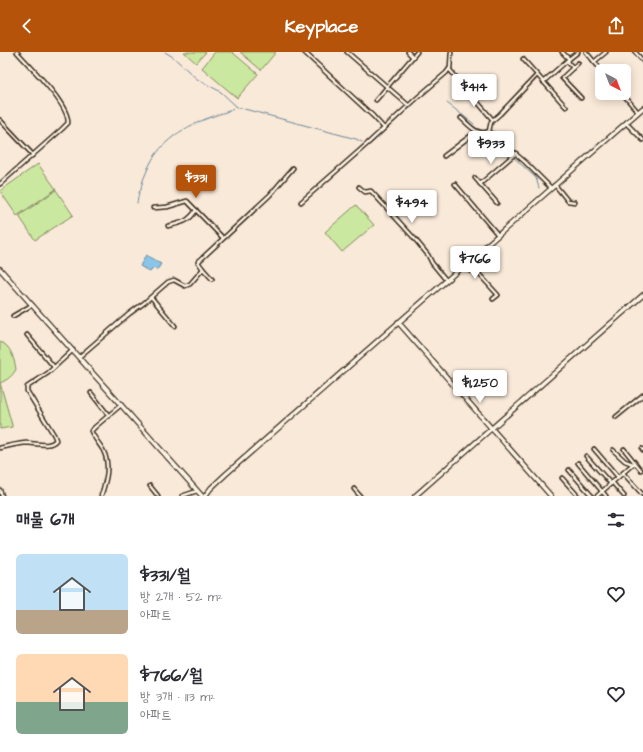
<!DOCTYPE html>
<html lang="ko">
<meta charset="utf-8">
<style>
body{margin:0;font-family:"Architects Daughter","Poor Story",sans-serif;background:#f7f7f7;color:#2b2b33;height:100vh;display:flex;flex-direction:column;font-size:15px;white-space:nowrap}
*{box-sizing:border-box;margin:0}
p{font-size:13px;color:#7c7c81}
.icon{flex:none;width:22px;height:22px;fill:none;stroke:currentColor;stroke-width:2;stroke-linecap:round;stroke-linejoin:round}
.map{position:relative;height:444px;overflow:hidden}
.side{display:flex;flex-direction:column;background:#fff;flex:1}
.side>*{flex:none}
.needle{width:26px;rotate:138deg}
.buttons{position:absolute;left:595px;top:12px;display:grid;gap:8px}
.buttons a{display:grid;place-items:center;width:36px;height:36px;border-radius:6px;background:#fff;box-shadow:0 2px 10px #0003;font-size:20px}
.price{position:absolute;translate:-50% -34px;padding:0 9px;border-radius:4px;background:#fff;color:#222;font-size:13px;line-height:26px;filter:drop-shadow(0 1px 2px #0008)}
.price::after{content:'';position:absolute;left:50%;top:24px;width:12px;height:9px;margin-left:-6px;background:inherit;clip-path:polygon(0 0,100% 0,50% 100%)}
.price.active{background:#b45309;color:#fff}
ul{padding:0;list-style:none}
li{display:flex;align-items:center;gap:12px;height:100px;padding:0 16px}
li span{display:grid;place-items:center;flex:none;width:112px;height:80px;border-radius:6px;color:#555}
li>.icon{margin-inline-start:auto}
span .icon{width:48px;height:48px;fill:#fffc;stroke-width:1}
li b{font-size:17px}
h2{display:flex;justify-content:space-between;align-items:center;height:48px;padding:0 16px;font-size:17px}
header{display:flex;justify-content:space-between;align-items:center;height:52px;padding:0 16px;background:#b45309;color:#fff;font-size:18px;font-weight:700}
.map>svg:first-child{display:block}
</style>
<header><svg class="icon" aria-label="back" viewBox="0 0 24 24"><path d="M15 5l-7 7 7 7"/></svg>Keyplace<svg class="icon" aria-label="share" viewBox="0 0 24 24"><path d="M12 15V3M7 8l5-5 5 5M5 13v7h14v-7"/></svg></header>
<div class="map">
<svg width="643" height="444" viewBox="0 0 643 444">
<rect width="100%" height="100%" fill="#f9e9d8"/>
<filter id="ink" filterUnits="userSpaceOnUse"><feTurbulence type="fractalNoise" baseFrequency=".025" numOctaves="2"/><feDisplacementMap in="SourceGraphic" scale="8" xChannelSelector="R" yChannelSelector="G"/><feConvolveMatrix kernelMatrix="1 2 1 2 8 2 1 2 1" color-interpolation-filters="sRGB"/></filter>
<g filter="url(#ink)">
<g fill="#cbe8a0" stroke="#83895f">
<polygon points="184,0 206,0 196,11"/>
<polygon points="215,0 232,0 258,22 237,46 202,16"/>
<polygon points="240,0 276,0 261,18"/>
<polygon points="38,112 56,137 17,164 0,139"/>
<polygon points="56,138 73,163 35,188 19,164"/>
<polygon points="356,153 374,173 342,200 325,180"/>
<path d="M0 290C11 293 14 307 16 317 13 324 7 328 0 331L12 373V375L0 377Z"/>
</g>
<polygon fill="#8ac4e9" stroke="#6a8698" points="146,203 161,212 157,218 154,216 150,220 140,214"/>
<g fill="none" stroke-linecap="round" stroke-linejoin="round">
<g stroke="#6a8698" stroke-width="1">
<polyline points="165,0 173,5 197,27 221,40 237,55 356,87 362,90"/>
<polyline points="447,51 474,72"/>
<polyline points="488,84 499,92 536,126 539,136"/>
<polyline points="369,93 372,91 407,58 412,55"/>
<path d="M137 151 139 140 141 138C141 132 144 126 146 121 160 83 196 69 232 58L235 55"/>
</g>
<defs>
<g id="street">
<polyline points="304,0 373,64 384,76"/>
<polyline points="347,0 408,53"/>
<polyline points="408,0 413,5"/>
<polyline points="562,0 569,7 578,0"/>
<polyline points="586,0 602,19"/>
<polyline points="635,0 643,9"/>
<polyline points="523,7 566,55"/>
<polyline points="594,10 606,0"/>
<polyline points="578,11 562,26 581,46"/>
<path d="M449 17 493 68 491 70 489 79C478 85 469 73 461 66"/>
<polyline points="543,30 569,7 568,10 573,16"/>
<polyline points="622,41 638,60"/>
<polyline points="376,48 417,0"/>
<polyline points="0,68 33,103"/>
<polyline points="493,68 500,62 537,23"/>
<polyline points="626,71 643,88"/>
<polyline points="489,79 525,110 551,136"/>
<polyline points="444,104 477,79"/>
<polyline points="475,126 497,151"/>
<path d="M0 132 62 77 68 71C69 52 30 15 17 0"/>
<polyline points="455,132 498,183"/>
<polyline points="480,132 516,101"/>
<polyline points="555,133 568,149 575,150"/>
<polyline points="359,135 365,140 371,139 414,186 428,203 432,211 446,228"/>
<polyline points="301,150 366,93 418,45 446,21 450,16 451,0"/>
<polyline points="153,156 167,155 187,149 223,186"/>
<path d="M168 174C181 171 189 170 196 158"/>
<polyline points="468,210 498,243 493,247"/>
<polyline points="203,217 212,227"/>
<polyline points="470,219 477,212"/>
<polyline points="151,245 175,274"/>
<polyline points="13,264 32,253"/>
<polyline points="27,283 54,315"/>
<polyline points="79,305 129,262 144,251 168,230 174,228 185,234 190,232 203,217 198,210 270,143 293,116"/>
<polyline points="91,341 109,364"/>
<polyline points="616,365 643,343"/>
<path d="M0 396C8 394 17 392 26 391 35 391 50 396 56 388L54 383 27 339V335L48 321 73 298"/>
<polyline points="594,397 618,425"/>
<polyline points="624,397 636,412"/>
<polyline points="642,397 643,398"/>
<polyline points="613,398 625,409 633,412"/>
<polyline points="586,404 611,432"/>
<polyline points="578,411 606,444"/>
<polyline points="569,418 592,444"/>
<polyline points="623,421 643,443"/>
<polyline points="562,426 578,444"/>
<polyline points="612,430 624,444"/>
<polyline points="150,434 158,444"/>
<polyline points="354,437 360,444"/>
<polyline points="0,438 2,444"/>
<path d="M101 444C106 429 111 413 103 398 99 391 94 386 91 379L95 375 121 353"/>
<polyline points="182,444 197,439"/>
<polyline points="597,444 633,412 636,412 641,418"/>
</g>
<g id="secondary">
<polyline points="0,217 202,444"/>
<polyline points="398,270 551,444"/>
<polyline points="205,444 211,436 226,422 643,56"/>
<polyline points="415,444 643,243"/>
</g>
</defs>
<use href="#street" stroke="#3b2a1e" stroke-width="5.5"/>
<use href="#secondary" stroke="#3b2a1e" stroke-width="6"/>
<use href="#street" stroke="#fcf5e5" stroke-width="2.5"/>
<use href="#secondary" stroke="#fcf5e5" stroke-width="3.5"/>
</g>
</g>
</svg>
<div class="buttons">
<a><svg class="needle" viewBox="-14 -14 28 28"><path d="M0-13l5 13h-10z" fill="#e53935"/><path d="M0 13l5-13h-10z" fill="#7c7c81"/></svg></a>
</div>
<b class="price" style="left:474px;top:56px">$414</b>
<b class="price" style="left:491px;top:113px">$933</b>
<b class="price active" style="left:196px;top:147px">$331</b>
<b class="price" style="left:412px;top:172px">$494</b>
<b class="price" style="left:475px;top:228px">$766</b>
<b class="price" style="left:480px;top:352px">$1,250</b>
</div>
<section class="side">
<h2>매물 6개<svg class="icon" aria-label="filters" viewBox="0 0 24 24"><path d="M4 7h16M4 17h16"/><circle cx="9" cy="7" r="2"/><circle cx="15" cy="17" r="2"/></svg></h2>
<ul>
<li><span style="background:linear-gradient(#bfe0f5 70%,#b9a48a 0)"><svg class="icon" aria-label="home" viewBox="0 0 24 24"><path d="M3 11l9-7 9 7M6 9v11h12V9"/></svg></span><div><b>$331/월</b><p>방 2개 · 52 m²</p><p>아파트</p></div><svg class="icon" aria-label="heart" viewBox="0 0 24 24"><path d="M12 20l-8-8c-3-5 5-10 8-4 3-6 11-1 8 4z"/></svg></li>
<li><span style="background:linear-gradient(#ffd9b3 60%,#7fa58c 0)"><svg class="icon" aria-label="home" viewBox="0 0 24 24"><path d="M3 11l9-7 9 7M6 9v11h12V9"/></svg></span><div><b>$766/월</b><p>방 3개 · 113 m²</p><p>아파트</p></div><svg class="icon" aria-label="heart" viewBox="0 0 24 24"><path d="M12 20l-8-8c-3-5 5-10 8-4 3-6 11-1 8 4z"/></svg></li>
</ul>
</section>
